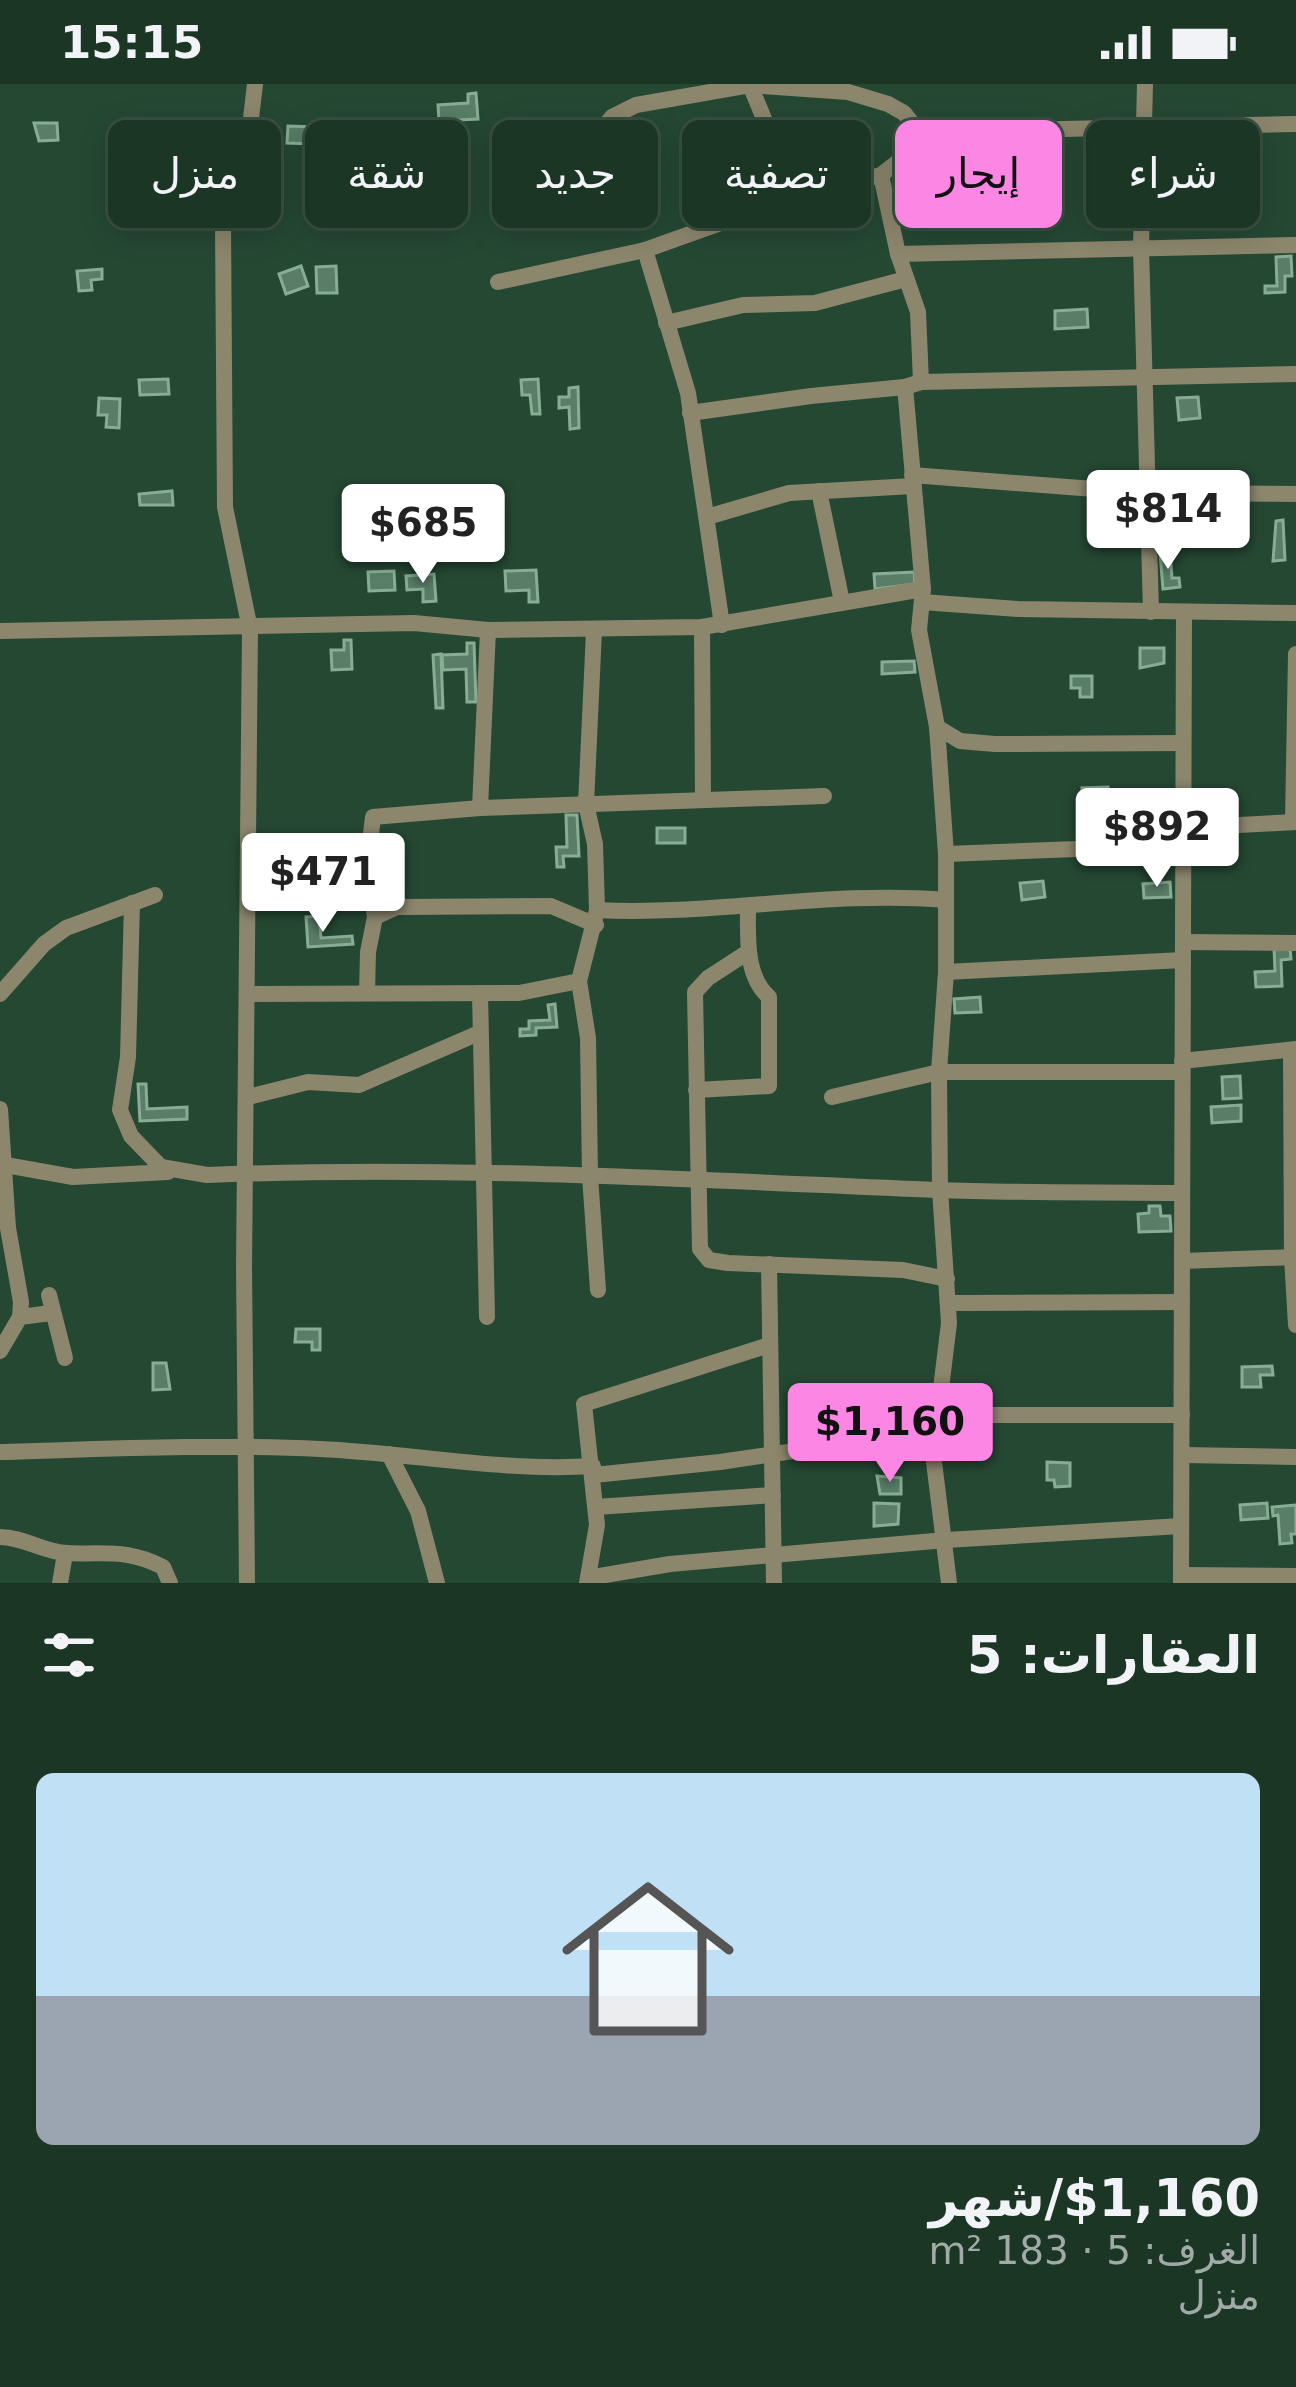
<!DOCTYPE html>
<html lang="ar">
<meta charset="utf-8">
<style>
body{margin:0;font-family:"DejaVu Sans",Vazirmatn,sans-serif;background:#294132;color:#f1f3f6;direction:rtl;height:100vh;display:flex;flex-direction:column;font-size:45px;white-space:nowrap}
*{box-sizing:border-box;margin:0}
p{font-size:39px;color:#a0aba7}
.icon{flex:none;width:66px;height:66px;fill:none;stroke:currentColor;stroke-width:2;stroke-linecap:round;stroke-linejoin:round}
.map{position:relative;height:1499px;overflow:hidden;direction:ltr}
.panel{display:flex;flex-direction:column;background:#1c3626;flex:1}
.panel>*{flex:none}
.guide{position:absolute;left:36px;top:36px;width:1224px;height:108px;direction:rtl;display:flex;gap:24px}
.price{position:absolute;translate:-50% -102px;padding:0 27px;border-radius:12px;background:#fff;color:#222;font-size:39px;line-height:78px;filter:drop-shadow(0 3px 6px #0008)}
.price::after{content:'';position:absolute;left:50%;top:72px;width:36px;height:27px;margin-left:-18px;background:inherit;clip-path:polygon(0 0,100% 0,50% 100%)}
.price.selected{background:#fc86e3;color:#111}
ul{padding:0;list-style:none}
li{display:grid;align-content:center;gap:24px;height:636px;padding:0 36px}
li+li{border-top:3px solid #3a5043}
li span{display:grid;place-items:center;height:372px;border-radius:18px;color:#555}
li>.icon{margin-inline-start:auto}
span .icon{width:216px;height:216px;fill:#fffc;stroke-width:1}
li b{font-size:51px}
h2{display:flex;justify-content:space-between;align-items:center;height:144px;padding:0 36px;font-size:51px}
.pill{padding:0 42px;border-radius:18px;background:#1c3626;box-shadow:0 6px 30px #0003,0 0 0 3px #3a5043;font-size:42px;line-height:108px}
.pill.selected{background:#fc86e3;color:#111}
.status{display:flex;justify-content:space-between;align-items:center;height:84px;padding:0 60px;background:#1c3626;direction:ltr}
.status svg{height:33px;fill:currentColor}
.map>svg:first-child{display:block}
</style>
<div class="status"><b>15:15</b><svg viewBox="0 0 49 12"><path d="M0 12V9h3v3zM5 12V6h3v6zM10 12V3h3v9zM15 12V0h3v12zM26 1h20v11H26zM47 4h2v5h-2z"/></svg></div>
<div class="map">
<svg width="1296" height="1499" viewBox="0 0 1296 1499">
<rect width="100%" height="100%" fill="#254833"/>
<g fill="#597d66" stroke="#87ae94" stroke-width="3">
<polygon points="476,9 478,35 439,37 438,21 468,19 468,10"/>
<polygon points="34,39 57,39 58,56 39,57"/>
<polygon points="288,42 314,43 313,60 287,59"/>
<polygon points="1210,52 1211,66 1202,67 1204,89 1197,90 1194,53"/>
<polygon points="1183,92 1184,121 1178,121 1179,140 1160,140 1159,119 1171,118 1171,111 1163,112 1162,93"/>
<polygon points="531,101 532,120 508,121 507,102"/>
<polygon points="1129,102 1130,117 1101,118 1100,103"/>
<polygon points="1291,172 1292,192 1285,192 1285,208 1265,209 1265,202 1277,202 1276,173"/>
<polygon points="301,182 308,202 286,210 279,190"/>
<polygon points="336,182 337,209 317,209 316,183"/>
<polygon points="102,185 102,195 91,196 92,206 79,207 77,187"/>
<polygon points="1087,225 1088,243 1055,245 1055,227"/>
<polygon points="168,295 169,310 140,311 139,296"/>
<polygon points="538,295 540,330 532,330 530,311 522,311 521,296"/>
<polygon points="578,303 579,344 570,345 569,323 559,324 559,313 569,313 569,304"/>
<polygon points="1198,313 1200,334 1179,336 1177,314"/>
<polygon points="99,314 120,315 119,344 106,343 107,331 98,331"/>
<polygon points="172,407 173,421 140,421 139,410"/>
<polygon points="1283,436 1285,476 1273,477 1276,437"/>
<polygon points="1170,468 1172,494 1179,494 1180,503 1163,505 1160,469"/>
<polygon points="536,486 538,518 529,518 529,506 506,507 505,487"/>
<polygon points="394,487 395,506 369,507 368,488"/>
<polygon points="914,488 915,500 875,505 874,490"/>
<polygon points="434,490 436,517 423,518 423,505 407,506 406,492"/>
<polygon points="344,556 351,556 352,585 332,586 331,566 344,566"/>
<polygon points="467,559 474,559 476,618 467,618 466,585 443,586 442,571 467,570"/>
<polygon points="1140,564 1164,564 1164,579 1140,584"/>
<polygon points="441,570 443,624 436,624 433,571"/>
<polygon points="914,577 915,588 882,590 882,578"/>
<polygon points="1071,592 1092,592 1092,613 1080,613 1080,604 1071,604"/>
<polygon points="1108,703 1110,722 1104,723 1105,730 1084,728 1082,704"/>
<polygon points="566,731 577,731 579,772 563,772 564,783 557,783 556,763 567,763"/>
<rect x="657" y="744" width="28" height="15"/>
<polygon points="1043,797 1045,813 1022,816 1020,799"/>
<polygon points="1170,798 1171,813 1144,814 1143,800"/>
<polygon points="319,832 321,854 352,852 353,860 308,863 306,833"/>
<polygon points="1274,864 1290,864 1291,875 1281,876 1282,902 1256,903 1255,888 1275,887"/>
<polygon points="980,913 981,928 955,929 954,915"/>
<polygon points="555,920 557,943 536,944 536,951 520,952 520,945 529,945 529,937 550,936 548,921"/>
<polygon points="1240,992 1241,1014 1223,1015 1222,993"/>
<polygon points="138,1000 146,1000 147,1025 187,1023 187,1035 140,1037"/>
<polygon points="1241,1021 1241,1037 1212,1039 1211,1023"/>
<polygon points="1149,1122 1160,1122 1161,1132 1170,1132 1171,1147 1139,1148 1138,1130 1149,1129"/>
<polygon points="296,1245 320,1245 320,1266 312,1266 312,1258 295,1258"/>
<polygon points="153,1279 166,1279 170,1305 153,1306"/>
<polygon points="1272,1282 1273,1291 1260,1291 1261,1303 1242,1303 1242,1283"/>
<polygon points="1047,1378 1070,1379 1070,1402 1055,1403 1054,1396 1047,1396"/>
<polygon points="877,1392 901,1394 901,1410 880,1410"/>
<polygon points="874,1419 899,1420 898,1440 874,1442"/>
<polygon points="1267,1419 1268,1434 1241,1436 1240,1421"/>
<polygon points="1296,1421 1296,1450 1291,1450 1292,1459 1280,1460 1278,1431 1273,1432 1272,1423"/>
</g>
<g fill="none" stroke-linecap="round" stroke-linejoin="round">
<g stroke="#8c866d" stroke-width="16">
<polyline points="1145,0 1141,163 1151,528"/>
<polyline points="750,1 796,112"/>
<polyline points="881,91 898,170 918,228 921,298"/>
<polyline points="569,120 596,80 604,43 612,33 636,21 750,1 848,8 888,20 904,29 919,48 1296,40"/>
<polyline points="645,166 688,309 722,541"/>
<polyline points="898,170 1296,161"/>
<polyline points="498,198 645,166 796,112 881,91 909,69 919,48"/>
<polyline points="666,239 743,221 815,219 906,195"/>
<polyline points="905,303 923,505 919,546 937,643 946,770 946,888 939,988 940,1106 949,1239 933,1370 949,1499"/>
<polyline points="690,329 811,312 905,303 921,298 1296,290"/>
<polyline points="912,391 1146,409 1296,410"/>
<polyline points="819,407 842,518"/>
<polyline points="707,433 789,409 913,402"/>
<polyline points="922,518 1018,525 1296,529"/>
<polyline points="702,543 703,716"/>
<polyline points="0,547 414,539 488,546 702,543 923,505"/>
<polyline points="594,547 586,720 595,760 597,826 579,897 588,954 590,1092 598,1206"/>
<polyline points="937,643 960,657 995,660 1183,659"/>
<polyline points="480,724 488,546"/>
<polyline points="1293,738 1296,570"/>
<polyline points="1183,744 1296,738"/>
<polyline points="946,770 1183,761"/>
<path d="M132 819 128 973 120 1026 131 1052 161 1083 207 1091C450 1081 694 1096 936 1106 1018 1109 1100 1108 1182 1109"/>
<path d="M597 826C713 832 830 806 946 816"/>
<polyline points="375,833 397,823 551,822 596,841"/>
<polyline points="1183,858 1296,859"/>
<polyline points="748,868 708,894 695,908 700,1165 709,1176 728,1179 903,1186 947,1195"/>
<polyline points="946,888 1183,876"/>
<polyline points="367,909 368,868 375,833 367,783 373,733 480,724 824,712"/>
<polyline points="480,909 487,1233"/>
<polyline points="0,910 44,860 66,844 155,811"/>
<polyline points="249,910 519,909 579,897"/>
<polyline points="1291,966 1292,1173 1296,1241"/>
<polyline points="1182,977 1296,965"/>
<path d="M696 1006 769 1002V913C745 892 748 854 748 824"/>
<polyline points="248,1013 308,998 359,1001 479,949"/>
<polyline points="832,1013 939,988 1182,988"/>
<polyline points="0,1025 8,1144 21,1218 20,1233"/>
<polyline points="0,1080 73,1093 168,1088"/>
<polyline points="1182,1177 1296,1173"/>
<polyline points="769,1180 774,1499"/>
<polyline points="49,1211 65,1274"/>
<polyline points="948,1219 1182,1218"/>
<polyline points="0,1267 20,1233 51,1229"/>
<polyline points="938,1331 1182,1331"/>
<path d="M0 1368C106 1365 214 1360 320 1365 410 1369 503 1388 593 1382"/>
<polyline points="389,1370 418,1427 437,1499"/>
<polyline points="1182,1371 1296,1373"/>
<polyline points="594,1391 720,1378 936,1346"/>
<polyline points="596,1423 773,1411"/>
<path d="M0 1453C24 1453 43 1468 67 1469 104 1471 126 1464 163 1483L170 1499"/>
<polyline points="1181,1491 1296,1492"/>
<polyline points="588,1494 670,1480 946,1456 1181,1442"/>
<polyline points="60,1499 65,1470"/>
<polyline points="247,1499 244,1182 250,545 225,423 223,140 246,77 255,0"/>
<polyline points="587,1499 597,1441 584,1320 769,1261"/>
<polyline points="1181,1499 1184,529"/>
</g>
</g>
</svg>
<b class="price" style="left:1168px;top:488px">$814</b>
<b class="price" style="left:423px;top:502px">$685</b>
<b class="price" style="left:1157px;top:806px">$892</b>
<b class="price" style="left:323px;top:851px">$471</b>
<b class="price selected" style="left:890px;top:1401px">$1,160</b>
<div class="guide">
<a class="pill">شراء</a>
<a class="pill selected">إيجار</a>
<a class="pill">تصفية</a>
<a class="pill">جديد</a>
<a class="pill">شقة</a>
<a class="pill">منزل</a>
</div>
</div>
<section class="panel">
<h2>العقارات: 5<svg class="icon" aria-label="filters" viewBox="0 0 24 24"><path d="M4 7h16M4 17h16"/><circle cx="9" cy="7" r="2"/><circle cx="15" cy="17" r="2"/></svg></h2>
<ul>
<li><span style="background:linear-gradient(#bfe0f5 60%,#9aa5b1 0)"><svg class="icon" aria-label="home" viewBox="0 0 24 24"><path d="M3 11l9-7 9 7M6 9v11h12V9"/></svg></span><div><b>$1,160/شهر</b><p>الغرف: 5 · 183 m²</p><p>منزل</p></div></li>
</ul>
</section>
